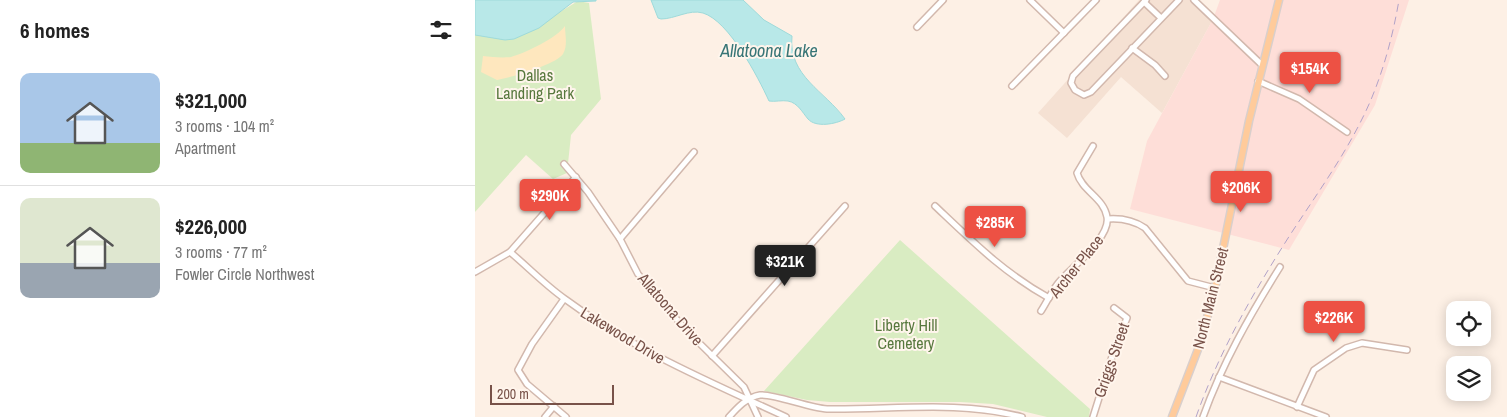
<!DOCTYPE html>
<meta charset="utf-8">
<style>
body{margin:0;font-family:"Archivo Narrow",sans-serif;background:#f2f2f2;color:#222;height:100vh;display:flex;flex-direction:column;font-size:19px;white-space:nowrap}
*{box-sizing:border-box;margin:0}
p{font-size:16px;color:#767676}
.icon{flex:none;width:28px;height:28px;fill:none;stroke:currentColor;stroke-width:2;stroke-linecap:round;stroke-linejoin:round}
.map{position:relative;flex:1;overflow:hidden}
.side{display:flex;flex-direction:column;background:#fff;width:475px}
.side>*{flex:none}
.fabs{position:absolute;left:971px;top:301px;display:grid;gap:10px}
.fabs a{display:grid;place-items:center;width:45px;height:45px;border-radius:10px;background:#fff;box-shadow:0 2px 12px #0003;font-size:25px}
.scale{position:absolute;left:15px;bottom:12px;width:124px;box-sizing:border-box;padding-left:5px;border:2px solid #785249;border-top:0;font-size:14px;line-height:18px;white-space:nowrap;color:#785249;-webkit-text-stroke:4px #fff5ec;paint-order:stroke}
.price{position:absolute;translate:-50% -42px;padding:0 11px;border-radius:5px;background:#ed5144;color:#fff;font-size:16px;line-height:32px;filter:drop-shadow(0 1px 2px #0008)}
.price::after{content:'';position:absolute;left:50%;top:30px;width:15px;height:11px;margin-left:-8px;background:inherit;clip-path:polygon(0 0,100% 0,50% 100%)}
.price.on{background:#222;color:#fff}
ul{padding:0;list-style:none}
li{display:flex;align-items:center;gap:15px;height:125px;padding:0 20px}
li+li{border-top:1px solid #e0e0e0}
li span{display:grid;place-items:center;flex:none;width:140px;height:100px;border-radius:10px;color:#555}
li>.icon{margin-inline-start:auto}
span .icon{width:60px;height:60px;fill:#fffc;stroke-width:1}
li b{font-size:21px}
h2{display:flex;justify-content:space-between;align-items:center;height:60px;padding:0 20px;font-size:21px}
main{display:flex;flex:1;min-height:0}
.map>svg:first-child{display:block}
</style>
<main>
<section class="side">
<h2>6 homes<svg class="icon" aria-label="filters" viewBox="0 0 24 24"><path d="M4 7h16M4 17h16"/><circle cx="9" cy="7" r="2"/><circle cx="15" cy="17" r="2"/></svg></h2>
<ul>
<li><span style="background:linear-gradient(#a9c7e8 70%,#8fb573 0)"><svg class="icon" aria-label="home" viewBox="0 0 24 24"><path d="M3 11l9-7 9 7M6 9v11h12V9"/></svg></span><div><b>$321,000</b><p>3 rooms · 104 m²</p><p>Apartment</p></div></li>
<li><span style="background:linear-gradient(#dfe7d0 65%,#9aa5b1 0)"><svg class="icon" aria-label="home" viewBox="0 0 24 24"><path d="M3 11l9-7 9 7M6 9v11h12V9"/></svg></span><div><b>$226,000</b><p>3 rooms · 77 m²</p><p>Fowler Circle Northwest</p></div></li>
</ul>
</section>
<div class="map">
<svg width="1032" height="417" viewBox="0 0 1032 417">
<rect width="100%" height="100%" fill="#fdf0e5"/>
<polygon fill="#f5e1d3" points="664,0 715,0 738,19 687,113 646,77 592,138 563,113"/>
<polygon fill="#feded8" points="745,0 934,0 900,105 814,250 655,209 672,141 738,19"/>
<g fill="#d9ecc2">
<polygon points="103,1 114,3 126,99 96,135 92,173 78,179 51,155 0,212 0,33 75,18"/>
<polygon points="425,240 615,409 614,417 572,417 518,404 485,402 355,402 332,400 289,391"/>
</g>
<path fill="#fee7be" d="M90 26C90 34 93 46 88 54 82 64 35 78 22 80L6 72 8 56C17 57 26 58 36 57 50 53 82 38 90 26Z"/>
<g fill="#b8e8e8" stroke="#9edada">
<polygon points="0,0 121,0 121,1 98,2 64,28 39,39 30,40 0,35"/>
<path d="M176 0H268L289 20 317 36C313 76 350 91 370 119 361 124 341 128 333 119 327 112 323 103 313 101 307 100 300 102 294 101 283 77 254 21 228 13 214 9 200 19 186 19L183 18Z"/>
</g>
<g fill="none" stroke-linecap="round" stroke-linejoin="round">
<defs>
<g id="minor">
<polyline points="555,0 589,33"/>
<polyline points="671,0 598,76 596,83 600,90 609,95 616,92 704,0"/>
<polyline points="719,0 787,65"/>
<polyline points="669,2 686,18"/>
<polyline points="442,27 468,0"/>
<polyline points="657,48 680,65 690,76"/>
<polyline points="783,81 824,99 872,132"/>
<polyline points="537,86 621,0"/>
<polyline points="89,164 113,192 145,239 163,274 210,329 269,387 283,417"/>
<path d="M460 206C498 242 529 273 574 298"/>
<path d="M633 219C647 218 658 220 670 228L713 281 740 288"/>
<polyline points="145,239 219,152"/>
<path d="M35 252C53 267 70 285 90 299 157 349 235 382 311 417"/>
<polyline points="0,272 35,252 101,177"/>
<polyline points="89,299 57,344 43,370 52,384 91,417"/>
<path d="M566 311C572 302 577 290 585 281 597 267 636 237 632 217 629 198 607 191 602 173L618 146"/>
<polyline points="237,356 370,206"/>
<polyline points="744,377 851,417"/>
<polyline points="822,407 839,370 871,348 887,343 932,350"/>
<polyline points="70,417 79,406"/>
<path d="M254 417C262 408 272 397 285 395 300 394 334 408 352 409 417 410 484 400 547 417"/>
<polyline points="618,417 640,347 652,318 639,308"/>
<path d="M728 417C747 364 775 315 805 267"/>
</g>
<polyline id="major" points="697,417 725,344 740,288 774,121 804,0"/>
</defs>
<use href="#minor" stroke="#d2b8ad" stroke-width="8"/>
<use href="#major" stroke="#d9cfcc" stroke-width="9"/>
<use href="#minor" stroke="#fff" stroke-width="5"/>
<use href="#major" stroke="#ffcb9b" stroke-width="6"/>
<path stroke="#b1a2c8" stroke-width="1" stroke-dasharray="8 5" stroke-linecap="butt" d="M721 417C744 352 778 293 815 235 843 192 874 150 895 102 909 69 918 35 924 0"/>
</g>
<g text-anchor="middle" stroke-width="4" stroke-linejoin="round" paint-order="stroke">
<g font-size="16" fill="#57783d" stroke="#fff5ec">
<text x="60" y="81">Dallas<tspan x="60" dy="18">Landing Park</tspan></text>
<text x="431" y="331">Liberty Hill<tspan x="431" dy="18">Cemetery</tspan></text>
</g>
<g font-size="16" fill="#785249" stroke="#fff5ec">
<text transform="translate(601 266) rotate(-51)" y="6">Archer Place</text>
<text transform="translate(735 298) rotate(-76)" y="6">North Main Street</text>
<text transform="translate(196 309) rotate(49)" y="6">Allatoona Drive</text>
<text transform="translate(148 335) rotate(31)" y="6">Lakewood Drive</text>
<text transform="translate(636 360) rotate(-71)" y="6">Griggs Street</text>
</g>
<g font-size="18" font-style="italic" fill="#387576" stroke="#fff5ec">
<text x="294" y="57">Allatoona Lake</text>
</g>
</g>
</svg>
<div class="fabs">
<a><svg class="icon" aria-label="locate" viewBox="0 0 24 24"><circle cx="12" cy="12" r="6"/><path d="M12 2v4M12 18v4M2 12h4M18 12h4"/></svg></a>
<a><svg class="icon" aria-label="layers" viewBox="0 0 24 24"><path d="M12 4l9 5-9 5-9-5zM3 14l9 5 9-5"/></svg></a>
</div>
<div class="scale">200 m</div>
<b class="price" style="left:835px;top:94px">$154K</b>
<b class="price" style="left:766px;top:213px">$206K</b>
<b class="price" style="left:75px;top:221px">$290K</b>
<b class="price" style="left:520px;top:248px">$285K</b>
<b class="price on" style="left:310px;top:287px">$321K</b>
<b class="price" style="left:859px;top:343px">$226K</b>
</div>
</main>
